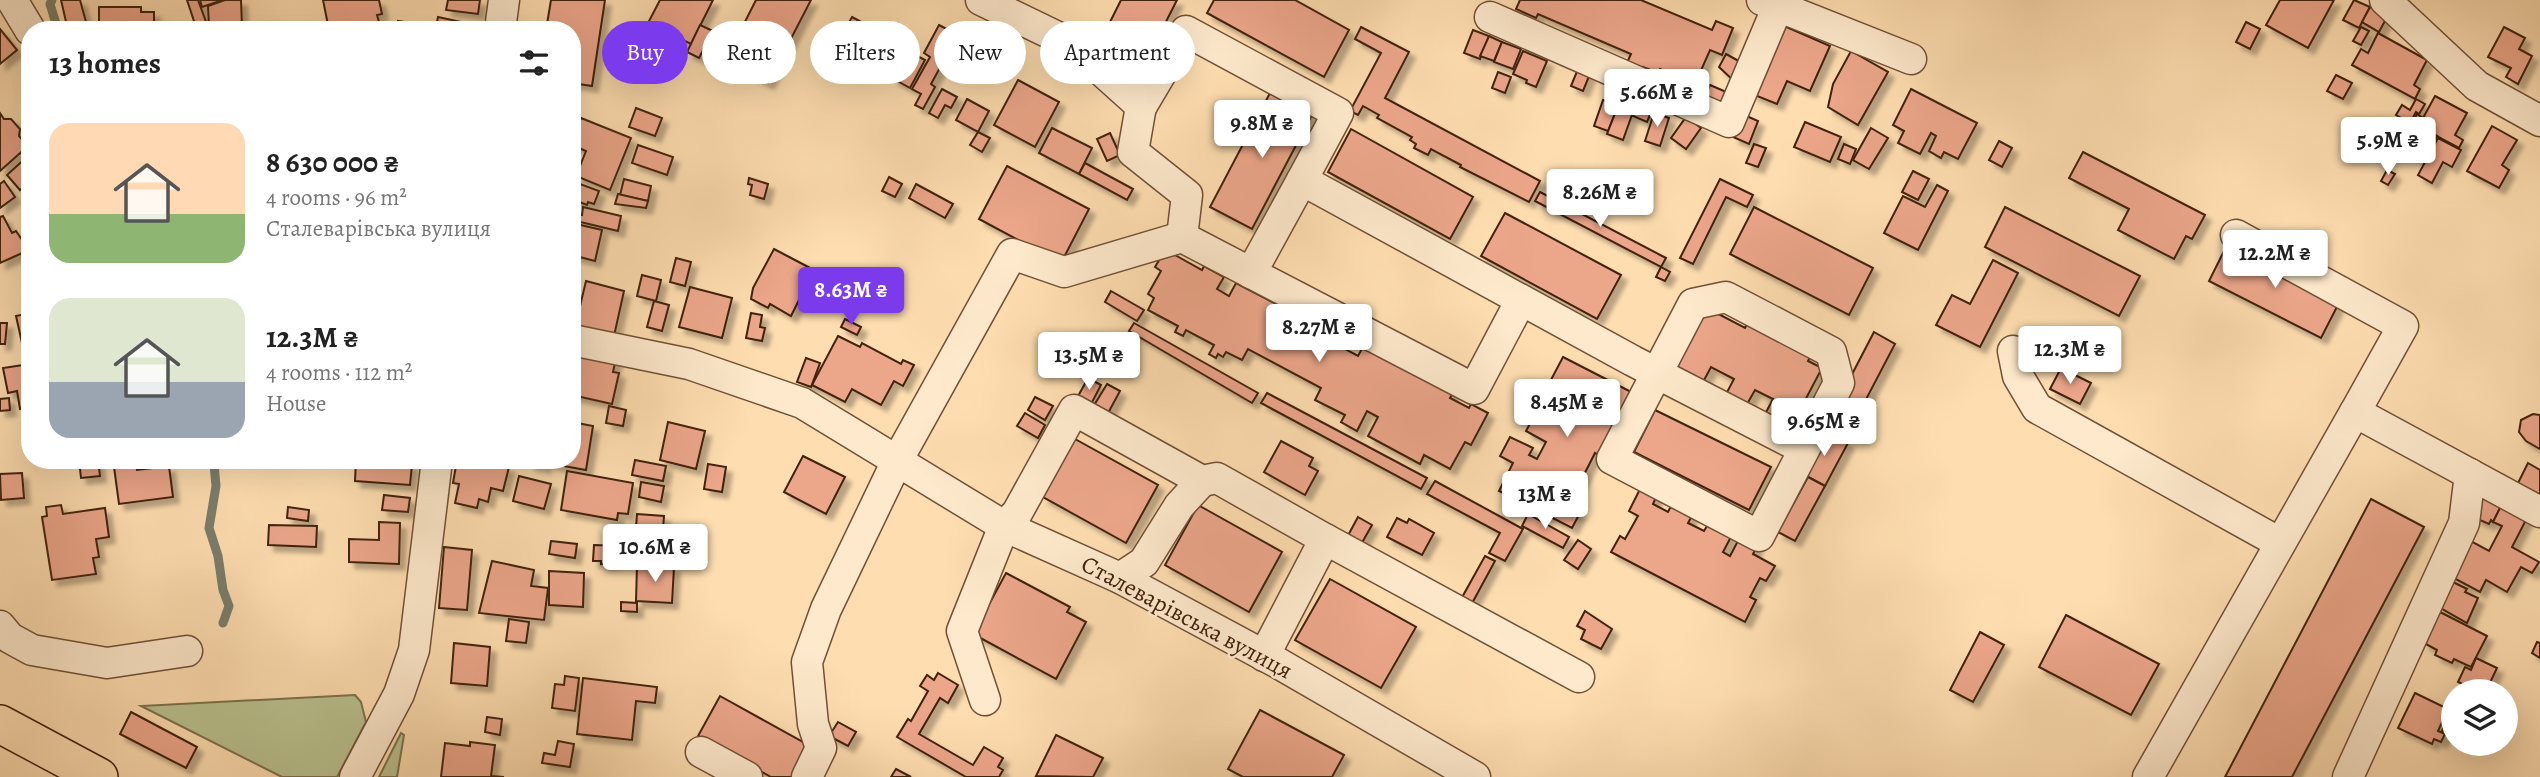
<!DOCTYPE html>
<meta charset="utf-8">
<style>
body{margin:0;font-family:Alegreya,serif;background:#f2f2f2;color:#222;height:100vh;display:flex;flex-direction:column;font-size:26px;white-space:nowrap}
*{box-sizing:border-box;margin:0}
p{font-size:23px;color:#767676}
.icon{flex:none;width:38px;height:38px;fill:none;stroke:currentColor;stroke-width:2;stroke-linecap:round;stroke-linejoin:round}
.map{position:relative;flex:1;overflow:hidden}
.sheet{position:absolute;left:21px;top:21px;width:560px;height:448px;display:flex;flex-direction:column;background:#fff;border-radius:28px;box-shadow:0 7px 28px #0002}
.sheet>*{flex:none}
.top-card{position:absolute;left:602px;top:21px;width:665px;height:63px;display:flex;gap:14px}
.tools{position:absolute;left:2441px;top:679px;display:grid;gap:14px}
.tools a{display:grid;place-items:center;width:77px;height:77px;border-radius:50%;background:#fff;box-shadow:0 7px 28px #0002;font-size:35px}
.price{position:absolute;translate:-50% -60px;padding:0 16px;border-radius:7px;background:#fff;color:#222;font-size:23px;line-height:46px;filter:drop-shadow(0 2px 4px #0008)}
.price::after{content:'';position:absolute;left:50%;top:42px;width:21px;height:16px;margin-left:-10px;background:inherit;clip-path:polygon(0 0,100% 0,50% 100%)}
.price.selected{background:#7c3aed;color:#fff}
ul{padding:0;list-style:none}
li{display:flex;align-items:center;gap:21px;height:175px;padding:0 28px}
li span{display:grid;place-items:center;flex:none;width:196px;height:140px;border-radius:21px;color:#555}
li>.icon{margin-inline-start:auto}
span .icon{width:84px;height:84px;fill:#fffc;stroke-width:1}
li b{font-size:30px}
h2{display:flex;justify-content:space-between;align-items:center;height:84px;padding:0 28px;font-size:30px}
.chip{padding:0 24px;border-radius:32px;background:#fff;box-shadow:0 7px 28px #0002;font-size:24px;line-height:63px}
.chip.selected{background:#7c3aed;color:#fff}
.map>svg:first-child{display:block}
</style>
<div class="map">
<svg width="2540" height="777" viewBox="0 0 2540 777">
<defs>
<filter id="shadow"><feDropShadow dx="6" dy="6" stdDeviation="2" flood-color="#0004"/></filter>
</defs>
<rect width="100%" height="100%" fill="#feddb0"/>
<filter id="stains"><feTurbulence type="fractalNoise" baseFrequency=".00286" numOctaves="4"/><feColorMatrix values="0 0 0 0 .2 0 0 0 0 .09 0 0 0 0 .02 0 0 0 .5 -.17"/></filter>
<radialGradient id="worn" r=".72"><stop offset=".6" stop-color="#630" stop-opacity="0"/><stop offset="1" stop-color="#630" stop-opacity=".3"/></radialGradient>
<g fill="#bac290" stroke="#7d724e" stroke-width="2">
<polygon points="355,695 361,702 366,722 337,777 282,777 141,706"/>
<polygon points="401,733 404,735 397,777 379,777"/>
</g>
<g fill="none" stroke-linecap="round" stroke-linejoin="round">
<g stroke="#7a7e6c" stroke-width="9">
<polyline points="52,0 50,4 58,30"/>
<polyline points="216,460 214,464 216,486 209,528 218,556 223,590 229,606 223,623"/>
</g>
</g>
<g fill="#eca68a" stroke="#40210d" stroke-width="2" filter="url(#shadow)">
<polygon points="61,0 80,0 86,22 67,26"/>
<polygon points="187,0 198,0 209,30 197,30"/>
<polygon points="200,0 223,0 202,7"/>
<polygon points="225,0 241,0 242,26 209,27 208,6"/>
<polygon points="323,0 379,0 382,14 377,15 379,22 329,30"/>
<polygon points="448,0 480,0 478,14 446,10"/>
<polygon points="551,0 605,0 592,86 572,83 572,30 546,30"/>
<polygon points="660,0 713,0 691,44 648,23"/>
<polygon points="756,0 811,0 768,83 725,61"/>
<polygon points="1121,0 1177,0 1140,73 1096,50"/>
<polygon points="1214,0 1295,0 1349,30 1324,77 1207,13"/>
<polygon points="1520,0 1641,0 1712,30 1716,21 1733,28 1722,55 1710,50 1695,84 1660,69 1658,73 1643,67 1640,74 1625,67 1631,54 1538,14 1536,18 1516,9"/>
<polygon points="2280,0 2334,0 2308,48 2266,25"/>
<polygon points="2354,0 2370,7 2359,28 2343,20"/>
<polygon points="99,7 141,7 141,12 154,12 154,30 99,30"/>
<polygon points="2370,7 2387,17 2379,32 2362,22"/>
<polygon points="438,17 466,23 465,30 397,30 398,21 436,27"/>
<polygon points="852,17 894,40 876,73 848,58 850,54 836,46"/>
<polygon points="2246,22 2260,29 2250,49 2236,42"/>
<polygon points="700,25 713,31 699,58 687,52"/>
<polygon points="939,25 958,35 931,84 935,87 923,109 915,105 921,94 912,89 930,57 924,53"/>
<polygon points="1782,25 1830,46 1810,91 1787,81 1777,104 1752,94"/>
<polygon points="1361,27 1409,52 1385,98 1540,181 1529,202 1460,167 1461,165 1431,149 1428,155 1414,148 1416,144 1410,140 1412,137 1377,118 1379,115 1363,106 1358,115 1350,111 1381,53 1355,39"/>
<polygon points="2361,27 2369,31 2361,45 2353,41"/>
<polygon points="2504,27 2525,38 2519,49 2532,56 2518,84 2506,77 2511,68 2488,57"/>
<polygon points="0,29 17,50 0,64"/>
<polygon points="1473,30 1489,36 1480,59 1464,53"/>
<polygon points="2378,33 2427,60 2414,85 2420,89 2415,99 2352,65 2361,49 2368,53"/>
<polygon points="1489,36 1502,42 1494,61 1480,56"/>
<polygon points="1502,42 1521,49 1513,69 1494,62"/>
<polygon points="894,44 925,60 910,88 892,78 895,73 882,66"/>
<polygon points="1523,51 1547,61 1536,87 1526,83 1527,80 1513,74"/>
<polygon points="1851,51 1888,72 1858,125 1828,107 1833,84"/>
<polygon points="1726,54 1746,65 1736,83 1719,67"/>
<polygon points="1580,64 1592,69 1583,91 1571,86"/>
<polygon points="1498,72 1511,77 1505,93 1492,88"/>
<polygon points="2336,75 2352,83 2343,99 2327,91"/>
<polygon points="1018,80 1059,102 1035,147 994,125"/>
<polygon points="1710,85 1731,94 1724,108 1704,99"/>
<polygon points="942,89 957,97 951,108 945,105 938,118 929,113"/>
<polygon points="1911,89 1977,123 1958,159 1944,152 1941,158 1929,151 1936,136 1931,133 1920,154 1898,143 1904,131 1893,125"/>
<polygon points="1271,91 1313,113 1252,229 1210,207"/>
<polygon points="2435,96 2467,113 2455,135 2463,140 2459,148 2412,123 2417,114 2423,118"/>
<polygon points="967,99 989,111 978,132 956,120"/>
<polygon points="2416,99 2425,104 2419,114 2416,112 2410,123 2396,115 2402,105 2410,110"/>
<polygon points="1603,100 1618,106 1608,131 1594,126"/>
<polygon points="1638,102 1653,108 1647,122 1633,116"/>
<polygon points="1618,106 1633,112 1623,140 1607,134"/>
<polygon points="636,108 662,118 655,136 629,127"/>
<polygon points="0,113 4,119 11,119 20,129 19,136 28,146 0,171"/>
<polygon points="1654,113 1669,118 1660,146 1645,141"/>
<polygon points="572,114 581,118 572,139"/>
<polygon points="1742,114 1758,121 1749,144 1733,137"/>
<polygon points="1686,117 1701,128 1686,149 1671,138"/>
<polygon points="581,118 631,138 610,190 576,176 586,151 572,145 572,139"/>
<polygon points="1805,122 1841,137 1830,162 1794,147"/>
<polygon points="2412,123 2437,136 2424,161 2417,158 2421,150 2403,140"/>
<polygon points="2492,126 2517,140 2502,165 2509,170 2499,188 2467,171"/>
<polygon points="1052,128 1092,148 1079,174 1039,153"/>
<polygon points="1871,128 1888,138 1869,169 1853,160"/>
<polygon points="1351,129 1473,197 1450,239 1328,172"/>
<polygon points="978,132 990,138 982,152 970,145"/>
<polygon points="1110,133 1120,155 1107,161 1097,139"/>
<polygon points="2438,138 2461,150 2452,167 2443,162 2432,183 2418,175"/>
<polygon points="1999,141 2012,148 2002,167 1989,160"/>
<polygon points="1754,144 1766,148 1758,167 1746,163"/>
<polygon points="1844,144 1856,149 1850,164 1838,159"/>
<polygon points="638,145 673,157 667,175 632,163"/>
<polygon points="2083,152 2205,215 2192,239 2186,236 2174,259 2118,230 2129,209 2069,178"/>
<polygon points="29,155 30,181 20,190 7,175"/>
<polygon points="1085,163 1133,189 1127,200 1079,174"/>
<polygon points="1007,166 1089,209 1061,263 979,219"/>
<polygon points="2387,170 2395,174 2388,185 2381,181"/>
<polygon points="1913,171 1929,179 1918,200 1902,192"/>
<polygon points="889,177 902,184 895,197 882,191"/>
<polygon points="749,178 768,184 764,199 750,195 752,185 748,184"/>
<polygon points="624,179 651,186 648,201 620,195"/>
<polygon points="1720,179 1753,195 1747,207 1726,197 1693,264 1680,258"/>
<polygon points="4,181 15,197 0,208 0,184"/>
<polygon points="572,181 599,191 594,204 588,202 587,205 572,199"/>
<polygon points="916,184 953,204 945,218 909,198"/>
<polygon points="1937,185 1948,191 1918,250 1884,233 1903,196 1925,207"/>
<polygon points="1540,192 1666,258 1661,267 1535,201"/>
<polygon points="618,194 648,201 646,208 615,204"/>
<polygon points="583,207 621,216 618,231 572,220 572,213 582,215"/>
<polygon points="1754,207 1873,268 1849,315 1730,254"/>
<polygon points="2005,207 2140,276 2119,316 1985,247"/>
<polygon points="1505,213 1621,275 1597,319 1481,256"/>
<polygon points="3,216 12,233 16,231 29,250 0,263 0,217"/>
<polygon points="572,223 602,230 595,261 572,255"/>
<polygon points="2229,241 2341,299 2321,338 2209,281"/>
<polygon points="774,249 814,270 791,316 770,304 768,308 751,299 753,288"/>
<polygon points="1175,255 1202,270 1204,266 1224,277 1217,289 1229,296 1236,283 1303,318 1295,331 1317,343 1321,336 1358,356 1364,345 1453,392 1450,398 1469,408 1471,404 1488,413 1471,445 1465,442 1450,469 1424,455 1420,464 1368,436 1378,417 1367,411 1357,431 1341,422 1345,415 1315,400 1321,388 1248,349 1242,360 1226,352 1223,357 1218,354 1216,358 1209,354 1214,345 1186,330 1183,336 1175,332 1178,326 1148,310 1154,298 1148,294 1161,271 1155,267 1161,257"/>
<polygon points="676,258 691,262 685,286 670,282"/>
<polygon points="1993,260 2018,273 1980,347 1936,325 1952,295 1970,304"/>
<polygon points="1661,267 1670,272 1665,281 1656,277"/>
<polygon points="642,275 661,280 656,301 637,296"/>
<polygon points="586,281 624,291 614,336 575,327"/>
<polygon points="850,281 860,286 853,299 843,293"/>
<polygon points="690,287 732,298 722,338 679,327"/>
<polygon points="1111,291 1144,310 1137,321 1105,302"/>
<polygon points="654,301 669,305 662,331 647,327"/>
<polygon points="1707,308 1745,328 1748,322 1811,355 1808,361 1822,368 1790,429 1764,416 1773,399 1755,390 1746,406 1725,396 1734,379 1711,367 1702,384 1675,370"/>
<polygon points="30,313 30,341 22,343 16,316"/>
<polygon points="751,313 762,315 760,327 765,328 762,341 746,338"/>
<polygon points="845,319 861,327 857,335 841,327"/>
<polygon points="0,323 7,323 5,344 0,344"/>
<polygon points="1134,323 1258,393 1252,403 1129,331"/>
<polygon points="1874,332 1895,344 1851,428 1835,421 1848,382"/>
<polygon points="838,336 860,347 862,343 901,364 903,360 914,365 903,386 894,381 881,405 852,389 845,402 812,385"/>
<polygon points="572,349 616,359 613,372 619,373 612,404 572,395"/>
<polygon points="1563,357 1637,395 1604,458 1595,453 1568,506 1580,513 1572,528 1537,510 1541,501 1521,491 1516,499 1499,491 1513,463 1500,456 1510,437 1533,448 1529,455 1537,459 1546,442 1526,431 1538,408 1556,417 1563,403 1544,393"/>
<polygon points="806,358 820,363 811,387 797,382"/>
<polygon points="30,364 30,407 20,409 17,391 8,393 3,368"/>
<polygon points="2061,368 2091,383 2080,404 2050,389"/>
<polygon points="1088,378 1101,385 1090,406 1077,398"/>
<polygon points="1107,384 1120,391 1107,415 1093,407"/>
<polygon points="1267,393 1427,478 1421,489 1261,403"/>
<polygon points="1035,397 1053,406 1045,420 1028,410"/>
<polygon points="9,398 10,410 0,411 0,399"/>
<polygon points="609,406 626,410 623,426 606,423"/>
<polygon points="1655,410 1771,467 1749,510 1634,452"/>
<polygon points="1025,413 1045,425 1038,438 1017,426"/>
<polygon points="2533,414 2540,415 2540,449 2526,441 2519,432 2521,420"/>
<polygon points="572,422 593,426 586,470 547,463 548,460 572,460"/>
<polygon points="668,422 705,431 696,469 660,460"/>
<polygon points="1822,429 1848,443 1825,486 1799,472"/>
<polygon points="1075,439 1158,485 1126,543 1043,497"/>
<polygon points="1281,441 1313,458 1309,466 1318,471 1305,495 1264,472"/>
<polygon points="803,456 845,477 826,514 784,492"/>
<polygon points="79,460 98,460 100,476 81,478"/>
<polygon points="123,460 135,460 137,470 169,466 173,497 119,504 114,467 123,466"/>
<polygon points="356,460 412,464 410,485 355,481"/>
<polygon points="457,460 477,460 509,467 503,491 491,488 488,502 479,499 477,508 455,503 459,484 453,483"/>
<polygon points="530,460 546,460 545,467 529,464"/>
<polygon points="635,460 666,466 663,481 632,475"/>
<polygon points="2528,463 2540,470 2540,503 2515,489"/>
<polygon points="708,464 726,467 722,492 704,489"/>
<polygon points="567,471 633,483 628,514 618,513 617,520 561,510"/>
<polygon points="22,473 24,498 1,500 0,474"/>
<polygon points="519,476 551,484 544,509 513,501"/>
<polygon points="1808,477 1825,486 1795,541 1778,532"/>
<polygon points="1435,481 1523,529 1505,561 1489,553 1500,533 1427,494"/>
<polygon points="641,482 664,486 661,502 639,497"/>
<polygon points="1641,487 1657,495 1653,504 1668,512 1672,504 1693,514 1688,523 1704,531 1710,521 1733,533 1723,552 1730,556 1740,537 1757,546 1753,554 1775,566 1766,581 1760,578 1750,597 1756,600 1745,622 1611,552 1620,536 1625,539 1638,516 1629,511"/>
<polygon points="384,495 410,498 408,512 382,510"/>
<polygon points="2483,497 2501,506 2493,522 2491,520 2489,524 2475,518"/>
<polygon points="2371,499 2424,527 2292,777 2225,777"/>
<polygon points="61,505 63,514 105,508 109,537 96,539 99,557 93,558 96,574 52,580 42,517 47,516 46,507"/>
<polygon points="1198,505 1282,552 1249,612 1165,565"/>
<polygon points="2501,506 2527,518 2512,547 2539,562 2532,573 2521,567 2507,592 2486,580 2480,592 2450,576 2469,540 2489,551 2502,526 2493,522"/>
<polygon points="288,507 309,510 308,521 287,518"/>
<polygon points="637,514 664,516 662,543 635,540"/>
<polygon points="1528,514 1569,537 1563,548 1522,526"/>
<polygon points="1358,517 1372,525 1359,548 1345,541"/>
<polygon points="1397,518 1407,523 1409,519 1434,533 1422,555 1387,537"/>
<polygon points="379,522 400,523 399,564 349,562 349,539 379,540"/>
<polygon points="269,525 317,526 316,547 268,545"/>
<polygon points="1578,540 1591,549 1578,569 1564,560"/>
<polygon points="551,541 577,544 575,558 549,554"/>
<polygon points="594,545 619,546 618,561 601,564 601,561 593,561"/>
<polygon points="444,547 472,550 467,610 439,608"/>
<polygon points="1485,556 1495,561 1470,607 1460,601"/>
<polygon points="492,561 534,570 531,586 548,588 544,620 479,613"/>
<polygon points="637,565 674,567 672,603 636,601"/>
<polygon points="549,571 584,573 583,607 549,605"/>
<polygon points="1006,573 1070,607 1067,612 1086,622 1056,679 973,634"/>
<polygon points="1330,579 1416,627 1381,688 1295,640"/>
<polygon points="2449,580 2467,589 2465,592 2478,598 2467,623 2437,606"/>
<polygon points="621,602 637,603 637,612 621,611"/>
<polygon points="1585,611 1612,629 1601,649 1581,639 1585,630 1577,626"/>
<polygon points="2440,612 2487,636 2471,667 2454,659 2452,663 2435,655 2437,650 2424,643"/>
<polygon points="2066,615 2159,664 2131,715 2039,667"/>
<polygon points="509,619 529,622 526,643 506,641"/>
<polygon points="1980,632 2004,645 1973,702 1950,690"/>
<polygon points="2537,642 2540,643 2540,658 2532,653"/>
<polygon points="454,643 490,647 487,686 451,683"/>
<polygon points="2476,658 2497,668 2486,691 2478,691 2458,682 2465,667 2471,670"/>
<polygon points="938,673 958,685 948,703 940,698 919,734 973,765 984,747 1003,758 998,767 1003,770 999,777 966,777 897,737 908,719 911,721 928,691 920,686 927,675 934,680"/>
<polygon points="565,676 579,678 575,711 552,708 555,684 564,685"/>
<polygon points="583,678 657,687 655,703 636,701 632,740 577,734"/>
<polygon points="2415,693 2448,709 2438,731 2445,734 2441,742 2434,739 2432,744 2398,728"/>
<polygon points="720,696 810,746 793,777 771,777 698,736"/>
<polygon points="1260,710 1344,755 1332,777 1243,777 1228,769"/>
<polygon points="131,712 197,747 186,768 120,734"/>
<polygon points="487,717 502,719 500,735 485,732"/>
<polygon points="2446,721 2454,724 2454,736 2442,731"/>
<polygon points="838,722 856,732 848,746 829,736"/>
<polygon points="1056,735 1103,758 1093,777 1036,776"/>
<polygon points="558,741 574,744 570,767 542,763 544,753 555,755"/>
<polygon points="470,742 495,745 491,776 504,777 441,777 445,743 470,746"/>
<polygon points="896,769 911,777 891,777"/>
</g>
<g fill="none" stroke-linecap="round" stroke-linejoin="round">
<defs>
<g id="minor">
<polyline points="12,0 30,30"/>
<polyline points="981,0 1072,44 1141,106 1133,152 1187,195 1182,237 1474,389 1521,300"/>
<polyline points="1762,0 1911,59"/>
<polyline points="2385,0 2477,86 2540,121"/>
<polyline points="1490,17 1729,122 1778,6"/>
<polyline points="500,30 504,0"/>
<polyline points="1141,107 1186,31 1338,113 1302,180"/>
<polyline points="2236,235 2403,326 2355,412"/>
<polyline points="1251,273 1302,180 1633,361 1804,449"/>
<polygon points="1726,297 1831,352 1839,383 1759,536 1612,459 1693,304"/>
<polyline points="572,340 689,364 802,403 1004,526 1120,578 1278,663 1475,777"/>
<polyline points="2013,351 2018,376 2037,408 2280,543"/>
<polyline points="1325,539 1579,677"/>
<polyline points="1120,578 1144,562 1179,506 1202,481"/>
<polyline points="0,626 10,638 32,650 107,663 187,651"/>
<polyline points="985,700 962,631 1004,526 1017,513 1074,410 1202,481 1217,478 1325,539 1264,656"/>
<polyline points="701,752 747,777"/>
<polyline points="355,777 399,694 414,650 437,460"/>
<polyline points="807,777 821,748 813,724 807,662 826,609 897,461 1012,254 1064,272 1182,237"/>
<polyline points="2148,777 2355,412 2540,512"/>
<polyline points="2348,777 2464,523 2470,474"/>
</g>
<polyline id="major" points="0,724 99,777"/>
</defs>
<use href="#minor" stroke="#705036" stroke-width="33"/>
<use href="#major" stroke="#40210d" stroke-width="40"/>
<use href="#minor" stroke="#fee9cc" stroke-width="30"/>
<use href="#major" stroke="#feddb0" stroke-width="37"/>
</g>
<g text-anchor="middle" stroke-width="5" stroke-linejoin="round" paint-order="stroke">
<g font-size="24" fill="#40210d" stroke="#fee9cc">
<text transform="translate(1187 617) rotate(28)" y="8">Сталеварівська вулиця</text>
</g>
</g>
<rect width="100%" height="100%" filter="url(#stains)"/>
<rect width="100%" height="100%" fill="url(#worn)"/>
</svg>
<div class="tools">
<a><svg class="icon" aria-label="layers" viewBox="0 0 24 24"><path d="M12 4l9 5-9 5-9-5zM3 14l9 5 9-5"/></svg></a>
</div>
<b class="price" style="left:1657px;top:129px">5.66M ₴</b>
<b class="price" style="left:1262px;top:160px">9.8M ₴</b>
<b class="price" style="left:2388px;top:177px">5.9M ₴</b>
<b class="price" style="left:1600px;top:229px">8.26M ₴</b>
<b class="price" style="left:2275px;top:290px">12.2M ₴</b>
<b class="price selected" style="left:851px;top:327px">8.63M ₴</b>
<b class="price" style="left:1319px;top:364px">8.27M ₴</b>
<b class="price" style="left:2070px;top:386px">12.3M ₴</b>
<b class="price" style="left:1089px;top:392px">13.5M ₴</b>
<b class="price" style="left:1567px;top:439px">8.45M ₴</b>
<b class="price" style="left:1824px;top:458px">9.65M ₴</b>
<b class="price" style="left:1545px;top:531px">13M ₴</b>
<b class="price" style="left:655px;top:584px">10.6M ₴</b>
<div class="top-card">
<a class="chip selected">Buy</a>
<a class="chip">Rent</a>
<a class="chip">Filters</a>
<a class="chip">New</a>
<a class="chip">Apartment</a>
</div>
<section class="sheet">
<h2>13 homes<svg class="icon" aria-label="filters" viewBox="0 0 24 24"><path d="M4 7h16M4 17h16"/><circle cx="9" cy="7" r="2"/><circle cx="15" cy="17" r="2"/></svg></h2>
<ul>
<li><span style="background:linear-gradient(#ffd9b3 65%,#8fb573 0)"><svg class="icon" aria-label="home" viewBox="0 0 24 24"><path d="M3 11l9-7 9 7M6 9v11h12V9"/></svg></span><div><b>8 630 000 ₴</b><p>4 rooms · 96 m²</p><p>Сталеварівська вулиця</p></div></li>
<li><span style="background:linear-gradient(#dfe7d0 60%,#9aa5b1 0)"><svg class="icon" aria-label="home" viewBox="0 0 24 24"><path d="M3 11l9-7 9 7M6 9v11h12V9"/></svg></span><div><b>12.3M ₴</b><p>4 rooms · 112 m²</p><p>House</p></div></li>
</ul>
</section>
</div>
